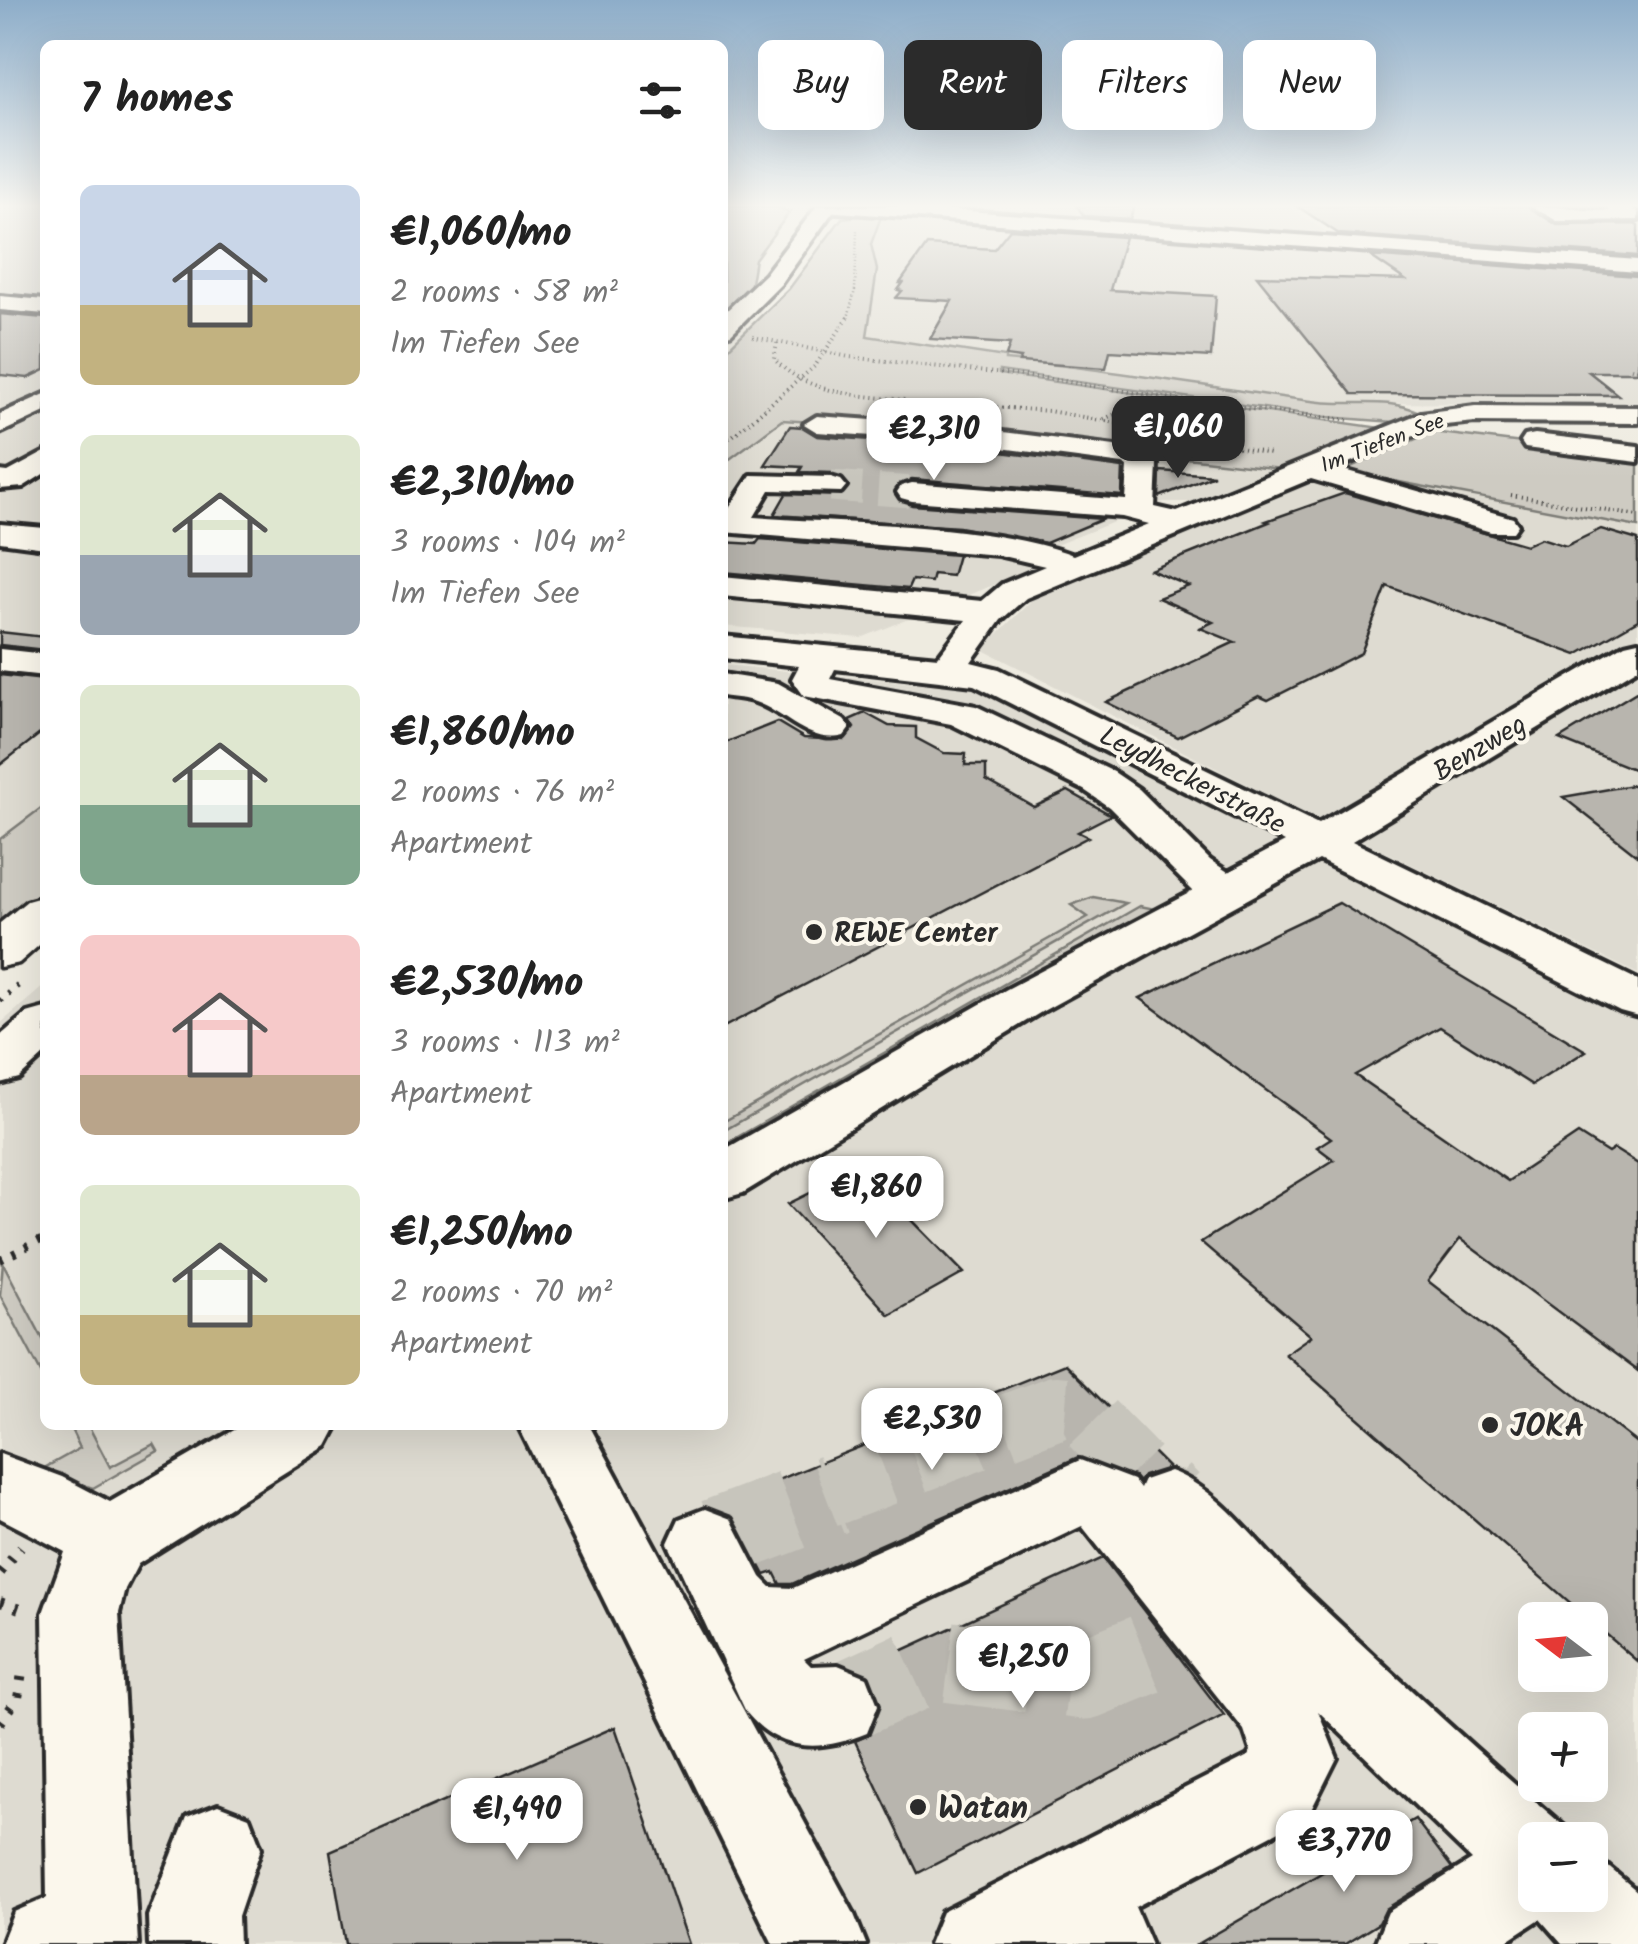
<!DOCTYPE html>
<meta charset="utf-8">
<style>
body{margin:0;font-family:Kalam,sans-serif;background:#f2f2f2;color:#222;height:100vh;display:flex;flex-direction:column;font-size:38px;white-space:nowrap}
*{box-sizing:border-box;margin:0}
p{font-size:32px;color:#767676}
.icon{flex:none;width:55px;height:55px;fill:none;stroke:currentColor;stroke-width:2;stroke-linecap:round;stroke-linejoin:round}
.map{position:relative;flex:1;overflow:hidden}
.panel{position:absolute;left:40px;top:40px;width:688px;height:1390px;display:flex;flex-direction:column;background:#fff;border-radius:15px;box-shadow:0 10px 40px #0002}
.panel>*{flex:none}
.guide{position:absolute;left:758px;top:40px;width:730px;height:90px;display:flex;gap:20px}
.needle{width:65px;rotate:286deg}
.fabs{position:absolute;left:1518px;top:1602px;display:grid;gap:20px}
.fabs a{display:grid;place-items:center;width:90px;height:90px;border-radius:15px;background:#fff;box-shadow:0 10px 40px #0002;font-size:50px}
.price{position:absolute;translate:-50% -85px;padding:0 22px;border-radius:20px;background:#fff;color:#222;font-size:32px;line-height:65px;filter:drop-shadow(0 2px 5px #0008)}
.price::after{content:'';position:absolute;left:50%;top:60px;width:30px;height:22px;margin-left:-15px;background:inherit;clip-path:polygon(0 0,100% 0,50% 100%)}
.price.current{background:#2b2b2b;color:#fff}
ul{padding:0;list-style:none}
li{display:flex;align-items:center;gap:30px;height:250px;padding:0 40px}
li span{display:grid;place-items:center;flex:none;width:280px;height:200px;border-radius:15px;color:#555}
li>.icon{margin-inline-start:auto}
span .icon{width:120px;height:120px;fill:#fffc;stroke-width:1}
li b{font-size:42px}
h2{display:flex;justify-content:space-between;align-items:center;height:120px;padding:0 40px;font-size:42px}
.pill{padding:0 35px;border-radius:15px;background:#fff;box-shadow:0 10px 40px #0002;font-size:35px;line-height:90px}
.pill.current{background:#2b2b2b;color:#fff}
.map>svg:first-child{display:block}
</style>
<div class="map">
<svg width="1638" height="1944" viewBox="0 0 1638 1944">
<rect width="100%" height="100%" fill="#eeebe0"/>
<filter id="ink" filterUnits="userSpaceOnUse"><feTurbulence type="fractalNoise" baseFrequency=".01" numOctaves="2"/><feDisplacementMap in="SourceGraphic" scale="20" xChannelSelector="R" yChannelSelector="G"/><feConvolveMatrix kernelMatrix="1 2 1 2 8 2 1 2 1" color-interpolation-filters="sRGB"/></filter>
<g filter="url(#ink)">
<g fill="#dedbd1" fill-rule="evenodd">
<polygon points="45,206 45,805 0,839 0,214"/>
<polygon points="1051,206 1288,206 1335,238 1073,219 1057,215"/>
<polygon points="1479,206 1638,206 1638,260 1518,251 1515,227"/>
<polygon points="882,214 1638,270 1638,404 1325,403 1106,369 1004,360 1004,357 867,336 877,270 871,244"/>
<polygon points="782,420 953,431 1281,469 1198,502 1164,502 1028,556 1028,571 861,638 723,626 722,464"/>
<polygon points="1336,471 1638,527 1638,974 1284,803 982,649 1033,599"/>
<path d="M723 665 981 689 1638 1021V1929L1615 1944H0V1024L45 985V1425H722ZM1535 1620H1590V1675H1535ZM1535 1730H1590V1785H1535ZM1535 1840H1590V1895H1535Z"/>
</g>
<g fill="#cecbc2" stroke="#7c7b76" stroke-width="2.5">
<polygon points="728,206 779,208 789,213 755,259 750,289 723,318 723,217"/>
<path d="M882 214 871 244 877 270 867 336 1005 357V360C1111 368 1214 389 1320 402 1354 406 1388 397 1419 412L1394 422 1327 417 999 371V374L1381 428 1281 469 953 431 782 420 723 464V353L789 289 842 218Z"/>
<polygon points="1432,432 1638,457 1638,527 1341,471"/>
<polygon points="45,805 45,895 0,933 0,839"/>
<polygon points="1093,897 1126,903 723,1131 723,1122 1088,917 1071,905"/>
<polygon points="1140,906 1155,909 723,1159 722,1146"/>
<polygon points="3,1263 45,1343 45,1380 0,1295"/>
<polygon points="69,1425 88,1425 110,1467 154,1444 158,1451 93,1488 39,1471 80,1448"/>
</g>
<g fill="#b8b5ae" stroke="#2b2b2b" stroke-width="2.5">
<polygon points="1077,206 1134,206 1130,219 1084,216"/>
<polygon points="1297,206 1528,206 1557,225 1634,224 1638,226 1638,256 1339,234"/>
<polygon points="1010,229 1125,237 1110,290 1216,296 1211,357 1110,351 1106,368 1019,362 1021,358 1006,356 1010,344 930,339 952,301 896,298 902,291 898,290 903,283 900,283 927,245 994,249"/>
<polygon points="1370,256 1638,276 1638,372 1589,372 1618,395 1352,394 1257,276 1405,280"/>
<polygon points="0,314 45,318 45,370 28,378 0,375"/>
<polygon points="790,426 802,427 817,436 955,446 1123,468 1122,496 912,479 900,482 894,490 898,500 912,505 1103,519 1046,543 959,527 774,515 786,494 841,496 850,486 844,478 832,473 799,472 802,467 765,465"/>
<polygon points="1160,471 1214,475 1159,497"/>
<polygon points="1345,493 1526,545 1541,538 1566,546 1601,529 1638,540 1638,620 1577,655 1387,586 1361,653 1268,700 1259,696 1178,737 1106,702 1235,642 1200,628 1213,622 1158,598 1189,586 1150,570 1269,522 1266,521"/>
<polygon points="760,539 958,555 952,576 933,574 931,582 912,580 908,589 722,572 722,542 756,544"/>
<polygon points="0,632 45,637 45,650 0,645"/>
<polygon points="0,675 45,680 45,730 0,765"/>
<polygon points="1638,691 1638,771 1559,739"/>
<polygon points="865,713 889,726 916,727 916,738 944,753 966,754 965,765 986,765 986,780 1034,807 1068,791 1111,815 1078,832 1088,837 722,1028 722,744 777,722 804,738 844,740 854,728 849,720"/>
<polygon points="1638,784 1638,856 1563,797"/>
<polygon points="1339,903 1586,1051 1532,1085 1440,1027 1355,1075 1508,1181 1578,1134 1608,1153 1614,1149 1638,1164 1638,1371 1460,1239 1428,1281 1638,1444 1638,1662 1285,1354 1311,1336 1201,1242 1334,1160 1317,1147 1331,1138 1140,998"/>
<polygon points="861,1168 964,1273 889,1315 788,1204"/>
<polygon points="1065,1364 1169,1468 1143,1476 1139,1482 1134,1476 1078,1457 792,1584 780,1584 774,1572 765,1575 734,1517 711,1507"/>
<polygon points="1103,1558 1224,1715 918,1873 855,1741 870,1734 882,1706 870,1676 860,1670"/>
<polygon points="615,1727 689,1944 346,1944 330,1851"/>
<polygon points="1415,1819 1452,1868 1386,1909 1379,1923 1345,1944 1198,1944"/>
</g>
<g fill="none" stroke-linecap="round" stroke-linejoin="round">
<polyline stroke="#c7c5bc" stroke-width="31" stroke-dasharray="31 16" stroke-linecap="butt" points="831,486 912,492"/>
<polyline stroke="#c7c5bc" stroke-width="64" stroke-dasharray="64 32" stroke-linecap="butt" points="826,1496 1055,1408 1079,1410 1163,1496"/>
<g stroke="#c7c5bc" stroke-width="81" stroke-dasharray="81 40" stroke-linecap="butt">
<polyline points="1161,1494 1170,1503"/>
<polyline points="716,1539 833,1494"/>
<polyline points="838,1705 937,1660 1085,1679 1175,1642"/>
</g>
<defs>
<g id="minor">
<polygon points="816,206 899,206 1638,260 1638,272 825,211"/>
<path d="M1532 206C1558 206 1583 211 1610 211L1606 206H1628L1638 212V220L1557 221Z"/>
<polygon points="0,296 45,300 45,314 0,310"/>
<polygon points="45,394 45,412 0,433 0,414"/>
<path d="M1475 406 1638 407V423L1475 422 1435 426 1337 468 1513 518 1518 525 1513 532H1491L1311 479 1026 598 1001 620 971 662 999 669 1318 824 1625 644 1638 641V668L1352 841 1638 980V1016L1620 1011 1319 860 1043 1011 743 1193 722 1199V1151L1007 989 1193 891 1109 807 1084 790 951 724 804 696 792 679 799 666 722 658V636L938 657 966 620 722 596V576L982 601 1002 584 1045 566 998 555 723 532 722 519 751 475 831 477 841 480 846 486 841 492 770 490 754 517C853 525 982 522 1073 555L1149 524 1122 517 912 501 901 498 897 492 901 486 912 483 1126 500 1128 467 1123 464 955 442 817 432 804 424 817 416 955 426 1131 448 1141 450 1157 464 1155 507 1177 512 1421 413ZM835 669 974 685 1285 842 1228 872 1210 860 1139 789 1114 772 976 706 830 679Z"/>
<polygon points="1535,434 1638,446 1638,462 1525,448 1521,442 1525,436"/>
<polygon points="45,452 45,473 23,487 0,489 0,471 8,472"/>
<polygon points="0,524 45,528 45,548 0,542"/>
<polygon points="0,649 45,654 45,676 0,671"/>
<path d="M722 674 778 683 844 720 850 728 844 736C809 745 786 713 755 702 745 698 733 698 722 696Z"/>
<polygon points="45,1008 45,1054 19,1078 0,1083 0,1036 27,1013"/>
<polygon points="243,1425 338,1425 327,1446 138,1564 125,1589 119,1613 138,1944 1,1944 14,1912 47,1898 43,1613 65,1552 0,1518 0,1454 62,1477 110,1502"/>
<polygon points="518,1425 589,1425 853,1912 866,1944 773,1944"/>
<path d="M1080 1460 1133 1480 1140 1489 1144 1480 1170 1471C1222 1490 1260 1548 1300 1586 1387 1669 1475 1750 1566 1828L1571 1840H1535V1895H1590V1857L1605 1864 1638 1892V1944H1562L1540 1919 1502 1944H1375L1388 1912 1472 1860 1318 1711 1337 1758 1308 1816 1135 1907 1151 1944H929L942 1912 1248 1756 1251 1751 1244 1730 1082 1526 804 1659 811 1666 838 1665 867 1677 878 1705 867 1733C821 1752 779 1753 746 1712L668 1543 679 1519 705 1509 731 1519 761 1577 771 1587 793 1588Z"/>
<polygon points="218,1805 249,1817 261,1848 238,1916 239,1944 149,1944 148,1916 187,1817"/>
</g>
<g id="major">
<polygon points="817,206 837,206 781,284 731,334 722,336 722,315 765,274"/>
<polygon points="45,896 45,940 19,963 0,967 0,923 27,901"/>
</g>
</defs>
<use href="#minor" stroke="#2b2b2b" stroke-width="8"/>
<use href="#major" stroke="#2b2b2b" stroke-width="7"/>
<g stroke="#2b2b2b" stroke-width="2.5" stroke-dasharray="1 2.5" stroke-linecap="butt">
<polyline points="777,206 793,212"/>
<polyline points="848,318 855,290 857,230"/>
</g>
<g stroke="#2b2b2b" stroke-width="4" stroke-dasharray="1 4" stroke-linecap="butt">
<polyline points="753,337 849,357 1050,379 1199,403 1349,420"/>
<path d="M777 343 774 359C808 395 859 395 905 400"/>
<polyline points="1631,368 1638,370"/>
<polyline points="967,405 1049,411 1128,425"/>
<polyline points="1104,419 1152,398"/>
<polyline points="1145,429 1270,454"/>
<polyline points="722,445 815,366 849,316"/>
<polyline points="1511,495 1638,516"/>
</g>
<polyline stroke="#2b2b2b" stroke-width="6" stroke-dasharray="2.5 8" stroke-linecap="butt" points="0,1001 21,983"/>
<polyline stroke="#2b2b2b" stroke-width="8" stroke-dasharray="4 10" stroke-linecap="butt" points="0,1260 45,1238"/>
<g stroke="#2b2b2b" stroke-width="10" stroke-dasharray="4 12" stroke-linecap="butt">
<polyline points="0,1573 21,1547"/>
<polyline points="0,1602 25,1611"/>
<polyline points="0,1723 18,1698 22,1673"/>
</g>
<use href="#minor" fill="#fbf7ec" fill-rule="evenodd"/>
<use href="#major" fill="#fbf7ec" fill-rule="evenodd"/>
</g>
</g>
<linearGradient id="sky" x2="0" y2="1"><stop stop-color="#8dadc9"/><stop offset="0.43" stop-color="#f7f6f1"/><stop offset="1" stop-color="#f7f6f1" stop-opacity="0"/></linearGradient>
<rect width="1638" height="478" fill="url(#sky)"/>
<g fill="#2b2b2b" stroke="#fbf7ec" stroke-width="4">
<circle cx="814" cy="932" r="10"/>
<circle cx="1490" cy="1425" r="10"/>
<circle cx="918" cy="1807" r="10"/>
</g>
<g text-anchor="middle" stroke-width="8" stroke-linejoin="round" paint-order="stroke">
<g font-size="22" fill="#2b2b2b" stroke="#fbf7ec">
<text transform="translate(1382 442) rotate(-21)" y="8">Im Tiefen See</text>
</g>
<g font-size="28" fill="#2b2b2b" stroke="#fbf7ec">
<text transform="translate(1479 747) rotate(-31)" y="10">Benzweg</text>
<text transform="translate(1193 779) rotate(27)" y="10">Leydheckerstraße</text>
</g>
<g font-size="28" font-weight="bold" fill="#2b2b2b" stroke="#fbf7ec" text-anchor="start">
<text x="834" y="942">REWE Center</text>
</g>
<g font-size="32" font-weight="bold" fill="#2b2b2b" stroke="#fbf7ec" text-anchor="start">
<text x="1510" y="1436">JOKA</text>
<text x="938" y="1818">Watan</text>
</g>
</g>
</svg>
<div class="fabs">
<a><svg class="needle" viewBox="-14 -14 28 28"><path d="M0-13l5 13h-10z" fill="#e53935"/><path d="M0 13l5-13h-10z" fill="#767676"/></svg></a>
<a>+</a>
<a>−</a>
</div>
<b class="price current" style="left:1178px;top:481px">€1,060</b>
<b class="price" style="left:934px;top:483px">€2,310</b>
<b class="price" style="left:876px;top:1241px">€1,860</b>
<b class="price" style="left:932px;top:1473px">€2,530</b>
<b class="price" style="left:1023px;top:1711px">€1,250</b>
<b class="price" style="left:517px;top:1863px">€1,490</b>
<b class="price" style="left:1344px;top:1895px">€3,770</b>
<div class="guide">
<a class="pill">Buy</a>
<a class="pill current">Rent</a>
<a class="pill">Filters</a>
<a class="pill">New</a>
</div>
<section class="panel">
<h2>7 homes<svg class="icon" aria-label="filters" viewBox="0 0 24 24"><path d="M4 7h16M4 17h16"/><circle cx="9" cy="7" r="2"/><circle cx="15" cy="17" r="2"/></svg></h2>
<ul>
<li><span style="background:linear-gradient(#c9d6e8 60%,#c2b280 0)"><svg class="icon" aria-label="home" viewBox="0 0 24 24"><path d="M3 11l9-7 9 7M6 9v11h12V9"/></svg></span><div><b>€1,060/mo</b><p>2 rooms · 58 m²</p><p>Im Tiefen See</p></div></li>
<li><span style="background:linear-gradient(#dfe7d0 60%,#9aa5b1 0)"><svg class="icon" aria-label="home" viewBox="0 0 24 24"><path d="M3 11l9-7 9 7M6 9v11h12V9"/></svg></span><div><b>€2,310/mo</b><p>3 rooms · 104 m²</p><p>Im Tiefen See</p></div></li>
<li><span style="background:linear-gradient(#dfe7d0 60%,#7fa58c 0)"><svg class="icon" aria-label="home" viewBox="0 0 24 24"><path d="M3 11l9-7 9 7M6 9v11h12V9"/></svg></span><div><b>€1,860/mo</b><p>2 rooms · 76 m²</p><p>Apartment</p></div></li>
<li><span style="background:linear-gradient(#f6c9c9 70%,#b9a48a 0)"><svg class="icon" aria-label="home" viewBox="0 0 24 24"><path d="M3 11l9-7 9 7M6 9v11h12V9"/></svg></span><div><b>€2,530/mo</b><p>3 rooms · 113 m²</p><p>Apartment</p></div></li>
<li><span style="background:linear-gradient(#dfe7d0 65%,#c2b280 0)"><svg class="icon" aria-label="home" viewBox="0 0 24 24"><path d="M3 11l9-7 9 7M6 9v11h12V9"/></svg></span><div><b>€1,250/mo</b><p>2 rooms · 70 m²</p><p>Apartment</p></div></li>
</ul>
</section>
</div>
